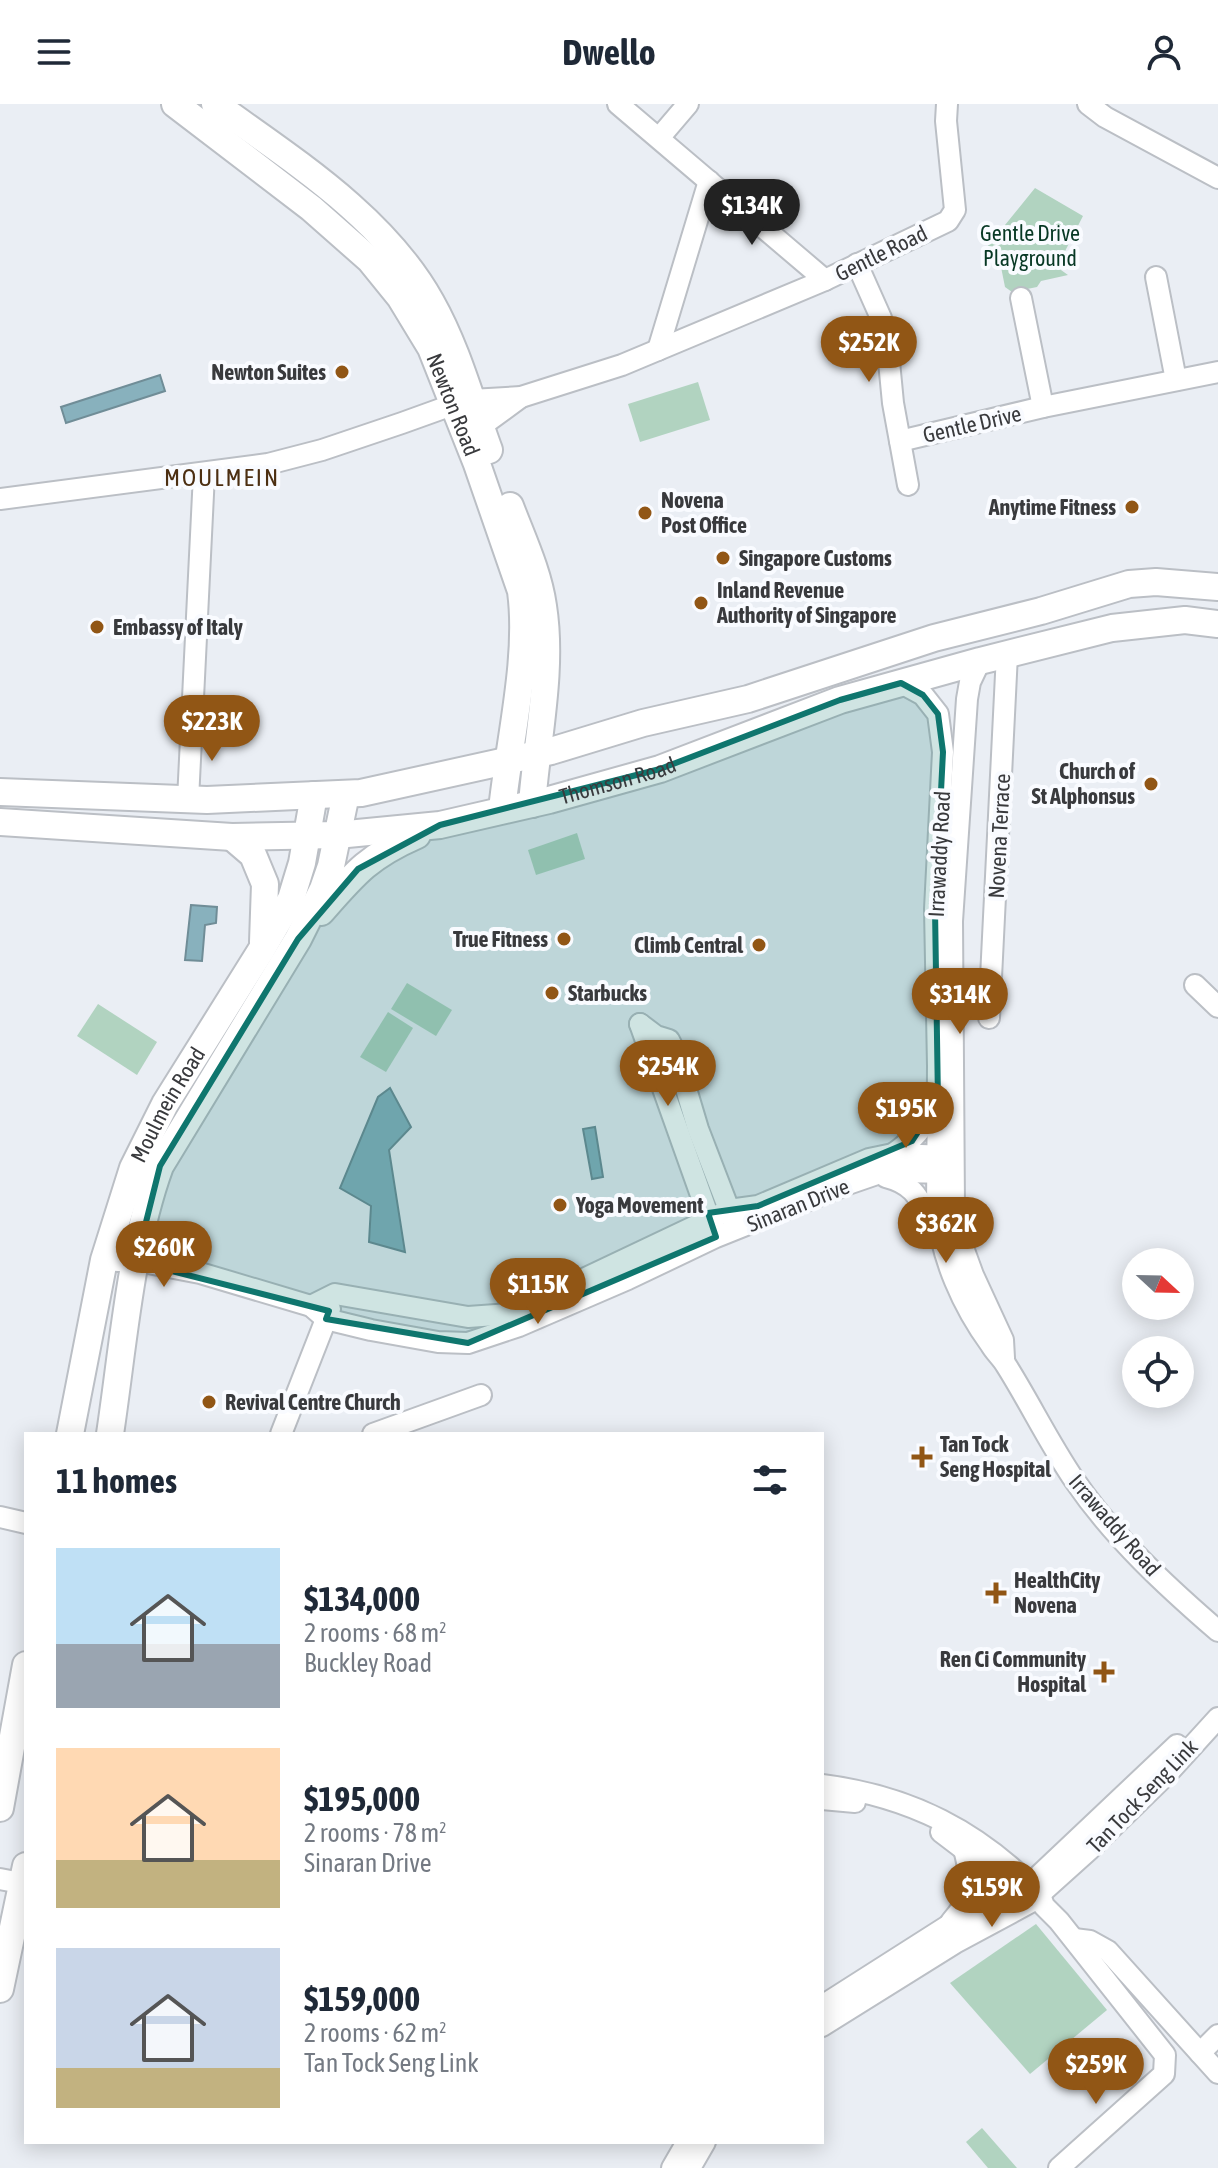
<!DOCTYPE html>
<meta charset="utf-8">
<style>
body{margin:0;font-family:"Asap Condensed",sans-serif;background:#f2f2f3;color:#1f2937;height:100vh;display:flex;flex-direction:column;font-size:30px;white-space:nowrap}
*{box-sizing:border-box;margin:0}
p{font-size:26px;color:#747a83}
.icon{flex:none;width:44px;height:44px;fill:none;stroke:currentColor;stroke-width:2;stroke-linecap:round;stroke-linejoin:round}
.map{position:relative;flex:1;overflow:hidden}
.panel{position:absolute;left:24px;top:1328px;width:800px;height:712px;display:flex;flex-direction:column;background:#fff;border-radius:0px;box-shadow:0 4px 20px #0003}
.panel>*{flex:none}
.needle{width:52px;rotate:112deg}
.controls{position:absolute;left:1122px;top:1144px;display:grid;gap:16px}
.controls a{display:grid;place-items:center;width:72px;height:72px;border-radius:50%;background:#fff;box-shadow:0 4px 20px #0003;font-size:40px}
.price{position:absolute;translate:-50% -68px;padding:0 18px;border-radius:28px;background:#915615;color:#fff;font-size:26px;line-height:52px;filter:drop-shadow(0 2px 4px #0008)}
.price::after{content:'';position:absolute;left:50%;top:48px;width:24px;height:18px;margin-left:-12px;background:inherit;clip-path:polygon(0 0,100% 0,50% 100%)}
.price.on{background:#222;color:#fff}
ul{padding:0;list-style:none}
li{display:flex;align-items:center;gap:24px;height:200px;padding:0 32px}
li span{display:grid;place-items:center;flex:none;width:224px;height:160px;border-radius:0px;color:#555}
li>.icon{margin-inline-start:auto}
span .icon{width:96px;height:96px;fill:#fffc;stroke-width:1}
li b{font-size:34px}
h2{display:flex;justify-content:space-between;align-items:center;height:96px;padding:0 32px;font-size:34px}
header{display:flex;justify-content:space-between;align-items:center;height:104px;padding:0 32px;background:#fff;font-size:36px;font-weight:700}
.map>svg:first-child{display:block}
</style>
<header><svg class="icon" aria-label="menu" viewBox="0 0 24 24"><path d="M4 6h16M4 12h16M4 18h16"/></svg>Dwello<svg class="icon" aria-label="person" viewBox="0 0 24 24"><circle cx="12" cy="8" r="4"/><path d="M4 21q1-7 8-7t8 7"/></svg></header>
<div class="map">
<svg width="1218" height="2064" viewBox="0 0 1218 2064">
<rect width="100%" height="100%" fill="#eaeef4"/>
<g fill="#b1d3c0">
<polygon points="1035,84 1083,112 1059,159 1061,166 1068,171 1041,177 1037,183 1012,188 1005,183 1001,163 983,148"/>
<polygon points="698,278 710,316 640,338 628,300"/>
<polygon points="577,729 585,755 536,771 528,746"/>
<polygon points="407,879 452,906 436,932 391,905"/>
<polygon points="98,900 157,938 137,971 77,932"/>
<polygon points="388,908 413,924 386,968 360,953"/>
<polygon points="1036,1820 1107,1906 1030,1970 950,1879"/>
<polygon points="982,2024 1017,2064 988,2064 966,2038"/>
</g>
<g fill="#88b1bd" stroke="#708d97" stroke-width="2">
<polygon points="160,271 165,287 66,319 61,303"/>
<polygon points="191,801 217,803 216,819 205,821 202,857 185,856"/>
<polygon points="390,984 411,1023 389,1046 405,1148 369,1138 371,1102 340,1084 378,993"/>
<polygon points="595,1023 603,1073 592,1075 583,1025"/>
</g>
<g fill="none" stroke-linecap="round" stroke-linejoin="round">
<defs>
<g id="minor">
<polyline points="618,0 825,176"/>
<polyline points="1088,0 1105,13 1218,74"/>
<polyline points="659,34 688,0"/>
<polyline points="857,160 881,214 887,237 893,299 908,381"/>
<polyline points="1156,173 1176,276"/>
<polyline points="1021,194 1043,303"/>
<polyline points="658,246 709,77"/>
<polyline points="471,296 521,293 622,261 825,176 948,117 955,106 946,17 947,0"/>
<polyline points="480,323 521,293"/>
<polyline points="900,337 1043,303 1218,268"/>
<polyline points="0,395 268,360 322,346 402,319 452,301 462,292"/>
<polyline points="980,557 970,578 967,595 952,817 954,1103 961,1138 973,1171 1003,1236 1004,1254"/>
<path d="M901 579 923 591 938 610 943 648 935 805 938 962 937 1106C941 1154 963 1203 991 1241 995 1248 1002 1254 1006 1261 1030 1299 1049 1339 1075 1377 1114 1434 1166 1482 1218 1527"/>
<polyline points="188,696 204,370"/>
<polyline points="1195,881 1218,903"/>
<polyline points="989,914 1007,550"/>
<polyline points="640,920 656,932 669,936 675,948 698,1025 733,1116"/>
<polyline points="640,920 713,1125"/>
<path d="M893 1050C913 1036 925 1023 936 1001"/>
<path d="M886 1073C918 1081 920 1099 936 1125"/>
<polyline points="104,1156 148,1159 200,1169 311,1202 326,1215 371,1226 438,1238 468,1239 519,1222 628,1175 716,1133 848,1080 877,1070 896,1068 953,1069"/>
<polyline points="311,1202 335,1190 468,1213 510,1210 729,1106 758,1102 869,1055 893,1050 949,1052"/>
<polyline points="281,1330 330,1205"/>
<polyline points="373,1330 481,1291"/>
<polyline points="0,1413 26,1419"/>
<path d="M822 1681C910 1692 979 1727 1040 1791L1044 1802 1059 1817 1165 1951 1164 1970 1059 2064"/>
<polyline points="822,1695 855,1698"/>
<polyline points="941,1728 1008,1779"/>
<polyline points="0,1775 26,1780"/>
<path d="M951 1818C975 1791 972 1778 964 1745"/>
<polyline points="1074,1835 1090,1837 1108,1847 1218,1969"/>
<polyline points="822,1902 946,1823 1030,1780 1177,1641"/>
<polyline points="822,1922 955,1839 1031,1798 1090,1745 1167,1670 1218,1614"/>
<polyline points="1200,1949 1218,1931"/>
<polyline points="672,2064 687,2038"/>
<polyline points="690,2064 705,2038"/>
</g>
<g id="major">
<path id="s1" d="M175 0 311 104 370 156 400 193 431 244 477 360 521 487C530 555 509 637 502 706"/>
<path d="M215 0C292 56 383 112 431 198 457 244 471 297 489 346"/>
<path d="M510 402C522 434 538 467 543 502 553 566 537 635 532 700"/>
<polyline points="0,688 207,696 361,689 551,647 643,619 748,595 934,534 1041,507 1129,480 1156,478 1218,483"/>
<path id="s2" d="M0 718 232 733 337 731 440 721 549 696 660 665 840 596 980 557 1112 524 1185 516 1218 520"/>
<polyline points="232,733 253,751 265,780 263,838"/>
<path d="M321 808C355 769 369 752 417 731"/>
<path id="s3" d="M70 1330 104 1156 133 1064 165 1000 262 845 291 795 302 759 314 691"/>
<path d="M110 1330C123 1244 130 1144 160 1062L298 835 323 785 331 762 346 690"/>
<polyline points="0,1704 26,1561"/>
<polyline points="0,1885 26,1762"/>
</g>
</defs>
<use href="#minor" stroke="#bbbfc5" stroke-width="24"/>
<use href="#major" stroke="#bbbfc5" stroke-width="30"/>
<use href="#minor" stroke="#fff" stroke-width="20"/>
<use href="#major" stroke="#fff" stroke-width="26"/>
</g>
<path fill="#0f766e" fill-opacity="0.2" stroke="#0f766e" stroke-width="6" stroke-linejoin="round" d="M901 579 923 591 938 610 943 648 935 805 938 997 912 1037 758 1102 708 1109 716 1133 468 1239 326 1215 329 1207 136 1158 160 1062 298 835 358 765 440 721 660 665 840 596Z"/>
<g fill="#915615" stroke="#f9fbff" stroke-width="3">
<circle cx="342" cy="268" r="8"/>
<circle cx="1132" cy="403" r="8"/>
<circle cx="645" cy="409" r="8"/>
<circle cx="723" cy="454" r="8"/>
<circle cx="701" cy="499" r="8"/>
<circle cx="97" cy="523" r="8"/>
<circle cx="1151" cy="680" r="8"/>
<circle cx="564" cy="835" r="8"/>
<circle cx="759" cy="841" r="8"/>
<circle cx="552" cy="889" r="8"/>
<circle cx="560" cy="1101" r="8"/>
<circle cx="209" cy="1298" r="8"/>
<path d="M918 1341h8v8h8v8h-8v8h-8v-8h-8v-8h8z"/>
<path d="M992 1477h8v8h8v8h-8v8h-8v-8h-8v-8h8z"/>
<path d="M1100 1556h8v8h8v8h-8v8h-8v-8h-8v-8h8z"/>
</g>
<g text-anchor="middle" stroke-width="8" stroke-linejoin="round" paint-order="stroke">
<g font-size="22" fill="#073824" stroke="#f9fbff">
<text x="1030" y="137">Gentle Drive<tspan x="1030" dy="25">Playground</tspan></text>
</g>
<g font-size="22" fill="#393a3d" stroke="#f9fbff">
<text transform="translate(881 149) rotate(-26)" y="8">Gentle Road</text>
<text dy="8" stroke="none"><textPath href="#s1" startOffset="418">Newton Road</textPath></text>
<text transform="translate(972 320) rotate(-13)" y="8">Gentle Drive</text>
<text dy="8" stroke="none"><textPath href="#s2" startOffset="624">Thomson Road</textPath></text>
<text transform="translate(999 732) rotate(-87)" y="8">Novena Terrace</text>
<text transform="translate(939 750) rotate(-87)" y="8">Irrawaddy Road</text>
<text dy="8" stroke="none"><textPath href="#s3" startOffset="346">Moulmein Road</textPath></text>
<text transform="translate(798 1101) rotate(-22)" y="8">Sinaran Drive</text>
<text transform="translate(1115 1421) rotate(49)" y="8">Irrawaddy Road</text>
<text transform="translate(1142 1692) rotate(-46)" y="8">Tan Tock Seng Link</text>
</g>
<g font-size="22" font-weight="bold" fill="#393a3d" stroke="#f9fbff" text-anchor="start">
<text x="326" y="276" text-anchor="end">Newton Suites</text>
<text x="661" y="404">Novena<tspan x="661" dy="25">Post Office</tspan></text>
<text x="1116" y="411" text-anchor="end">Anytime Fitness</text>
<text x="739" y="462">Singapore Customs</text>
<text x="717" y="494">Inland Revenue<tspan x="717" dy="25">Authority of Singapore</tspan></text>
<text x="113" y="531">Embassy of Italy</text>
<text x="1135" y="675" text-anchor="end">Church of<tspan x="1135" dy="25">St Alphonsus</tspan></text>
<text x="548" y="843" text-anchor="end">True Fitness</text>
<text x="743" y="849" text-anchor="end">Climb Central</text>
<text x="568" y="897">Starbucks</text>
<text x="576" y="1109">Yoga Movement</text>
<text x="225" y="1306">Revival Centre Church</text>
<text x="940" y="1348">Tan Tock<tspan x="940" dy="25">Seng Hospital</tspan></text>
<text x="1014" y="1484">HealthCity<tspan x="1014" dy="25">Novena</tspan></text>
<text x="1086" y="1563" text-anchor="end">Ren Ci Community<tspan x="1086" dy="25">Hospital</tspan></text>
</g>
<g font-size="24" letter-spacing="2" fill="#4c2f12" stroke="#f9fbff">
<text x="222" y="382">MOULMEIN</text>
</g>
</g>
</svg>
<div class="controls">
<a><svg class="needle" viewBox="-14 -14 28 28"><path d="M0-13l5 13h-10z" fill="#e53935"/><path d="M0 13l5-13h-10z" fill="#747a83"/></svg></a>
<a><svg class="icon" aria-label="locate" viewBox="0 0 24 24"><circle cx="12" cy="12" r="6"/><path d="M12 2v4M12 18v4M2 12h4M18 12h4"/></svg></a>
</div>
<b class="price on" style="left:752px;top:143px">$134K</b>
<b class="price" style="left:869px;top:280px">$252K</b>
<b class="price" style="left:212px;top:659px">$223K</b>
<b class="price" style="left:960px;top:932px">$314K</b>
<b class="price" style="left:668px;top:1004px">$254K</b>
<b class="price" style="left:906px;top:1046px">$195K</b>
<b class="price" style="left:946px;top:1161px">$362K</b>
<b class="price" style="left:164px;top:1185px">$260K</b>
<b class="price" style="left:538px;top:1222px">$115K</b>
<b class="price" style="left:992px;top:1825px">$159K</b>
<b class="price" style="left:1096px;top:2002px">$259K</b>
<section class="panel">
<h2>11 homes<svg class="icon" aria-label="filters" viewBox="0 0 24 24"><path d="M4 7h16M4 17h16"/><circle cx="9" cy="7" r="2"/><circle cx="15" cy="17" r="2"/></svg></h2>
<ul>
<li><span style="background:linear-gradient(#bfe0f5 60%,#9aa5b1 0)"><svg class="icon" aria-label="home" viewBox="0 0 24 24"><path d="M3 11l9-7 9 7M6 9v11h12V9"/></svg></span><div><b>$134,000</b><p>2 rooms · 68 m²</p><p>Buckley Road</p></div></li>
<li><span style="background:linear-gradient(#ffd9b3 70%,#c2b280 0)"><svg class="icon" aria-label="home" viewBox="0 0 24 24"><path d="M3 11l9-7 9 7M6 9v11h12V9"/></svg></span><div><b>$195,000</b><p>2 rooms · 78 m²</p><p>Sinaran Drive</p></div></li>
<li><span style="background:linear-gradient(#c9d6e8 75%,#c2b280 0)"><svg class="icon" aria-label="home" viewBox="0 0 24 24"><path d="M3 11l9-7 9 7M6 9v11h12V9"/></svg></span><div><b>$159,000</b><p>2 rooms · 62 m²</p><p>Tan Tock Seng Link</p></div></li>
</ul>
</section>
</div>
